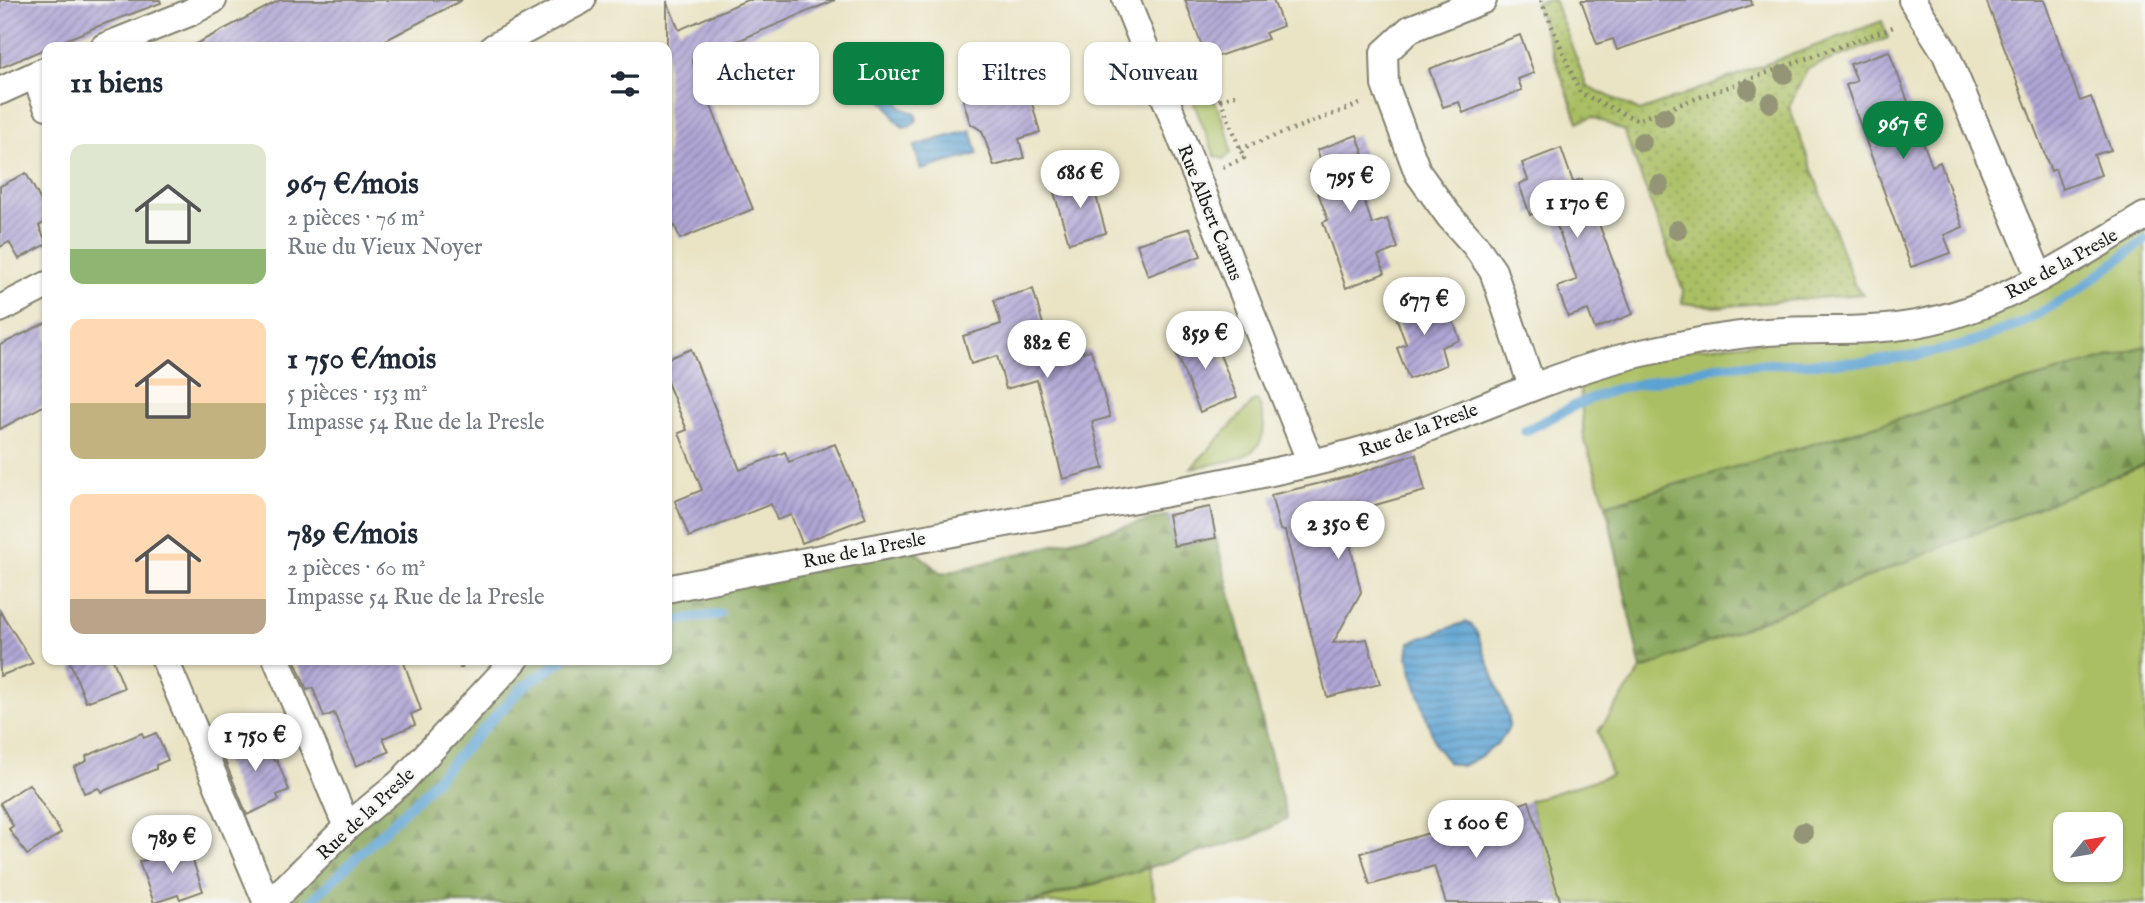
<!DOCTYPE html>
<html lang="fr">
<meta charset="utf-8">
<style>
body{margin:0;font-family:"IM FELL English",serif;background:#f2f2f3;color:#1f2937;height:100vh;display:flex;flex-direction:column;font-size:26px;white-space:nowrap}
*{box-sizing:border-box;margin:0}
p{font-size:23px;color:#747a83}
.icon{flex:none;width:38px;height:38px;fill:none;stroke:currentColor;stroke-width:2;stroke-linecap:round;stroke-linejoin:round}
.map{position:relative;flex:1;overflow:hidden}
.details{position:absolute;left:42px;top:42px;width:630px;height:623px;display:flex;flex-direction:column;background:#fff;border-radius:14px;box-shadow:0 2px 5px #0004}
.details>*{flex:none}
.hud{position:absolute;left:693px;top:42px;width:665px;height:63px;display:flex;gap:14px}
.needle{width:46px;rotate:60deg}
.fabs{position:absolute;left:2053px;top:812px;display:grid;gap:14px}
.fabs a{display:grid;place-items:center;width:70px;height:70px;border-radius:14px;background:#fff;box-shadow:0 2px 5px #0004;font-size:35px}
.price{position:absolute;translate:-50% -60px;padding:0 16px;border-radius:24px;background:#fff;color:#222;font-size:23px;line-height:46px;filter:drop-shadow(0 2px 4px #0008)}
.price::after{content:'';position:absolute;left:50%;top:42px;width:21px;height:16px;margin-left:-10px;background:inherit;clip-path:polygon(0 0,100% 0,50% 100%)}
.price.on{background:#0b8043;color:#fff}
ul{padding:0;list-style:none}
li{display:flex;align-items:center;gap:21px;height:175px;padding:0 28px}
li span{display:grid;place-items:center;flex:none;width:196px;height:140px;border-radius:14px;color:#555}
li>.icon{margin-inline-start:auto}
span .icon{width:84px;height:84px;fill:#fffc;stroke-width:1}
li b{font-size:30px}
h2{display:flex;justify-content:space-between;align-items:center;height:84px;padding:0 28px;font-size:30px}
.chip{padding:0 24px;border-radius:14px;background:#fff;box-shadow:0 2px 5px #0004;font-size:24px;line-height:63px}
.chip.on{background:#0b8043;color:#fff}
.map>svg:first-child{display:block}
</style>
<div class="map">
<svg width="2145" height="903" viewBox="0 0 2145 903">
<defs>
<pattern id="forest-firs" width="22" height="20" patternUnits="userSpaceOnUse" patternTransform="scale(1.75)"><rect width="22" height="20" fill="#87a65a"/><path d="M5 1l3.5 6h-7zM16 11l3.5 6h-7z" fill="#6e864a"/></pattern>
<pattern id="park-dots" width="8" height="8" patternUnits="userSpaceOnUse" patternTransform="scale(1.75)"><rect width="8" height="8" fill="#aabf64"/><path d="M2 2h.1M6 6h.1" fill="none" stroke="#8a9a52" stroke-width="1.8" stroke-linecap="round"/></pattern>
<pattern id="water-rules" width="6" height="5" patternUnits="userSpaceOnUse" patternTransform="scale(1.75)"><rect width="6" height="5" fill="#5ca2d2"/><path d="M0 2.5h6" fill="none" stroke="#4b83aa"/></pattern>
<pattern id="building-hatch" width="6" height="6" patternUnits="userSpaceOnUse" patternTransform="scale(1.75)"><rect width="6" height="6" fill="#b0a6d5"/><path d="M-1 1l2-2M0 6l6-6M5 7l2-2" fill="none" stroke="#8e86ac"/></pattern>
</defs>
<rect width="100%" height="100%" fill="#f6f6f2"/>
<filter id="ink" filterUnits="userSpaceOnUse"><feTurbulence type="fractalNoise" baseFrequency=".0143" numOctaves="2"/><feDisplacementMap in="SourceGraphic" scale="14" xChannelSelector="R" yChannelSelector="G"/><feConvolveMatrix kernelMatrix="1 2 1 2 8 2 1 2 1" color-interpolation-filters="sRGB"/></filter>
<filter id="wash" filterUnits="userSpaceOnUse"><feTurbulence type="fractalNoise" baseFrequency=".00686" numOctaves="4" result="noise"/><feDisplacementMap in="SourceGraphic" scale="28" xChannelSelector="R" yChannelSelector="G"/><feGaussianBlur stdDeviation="1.57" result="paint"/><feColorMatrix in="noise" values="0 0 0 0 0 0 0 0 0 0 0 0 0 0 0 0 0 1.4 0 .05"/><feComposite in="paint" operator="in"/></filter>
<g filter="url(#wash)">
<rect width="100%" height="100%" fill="#eae4c5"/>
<g fill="#aabf64" stroke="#636e40" stroke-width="2" fill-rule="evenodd">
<path d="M1205 91C1217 97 1231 139 1231 153L1224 159 1215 156 1194 104 1195 97Z"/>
<polygon points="2145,216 2145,346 1606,505 1584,438 1579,371 1632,356 1917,324"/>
<path d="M1255 400 1258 401C1281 458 1232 461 1191 468Z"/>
<path d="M2145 464V903H1561L1529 801 1611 775 1598 732 1641 670ZM2065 824H2110V870H2065Z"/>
<polygon points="1148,868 1156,903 1028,903 1042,900"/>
</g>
<g fill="url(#forest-firs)" stroke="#52613b" stroke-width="2">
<polygon points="2145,346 2145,464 1641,670 1606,505"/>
<polygon points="1168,515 1174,546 1216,538 1287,819 1253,837 1028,903 270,903 515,660 667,660 667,589 903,541 942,574"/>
</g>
<polygon fill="url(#park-dots)" stroke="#636e40" stroke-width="2" points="1543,0 1554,0 1587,86 1640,111 1882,21 1888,38 1807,69 1789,107 1855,286 1863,294 1717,307 1682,303 1683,290 1624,131 1593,117 1578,122 1535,3"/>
<g fill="url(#water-rules)" stroke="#3c5f77" stroke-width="2">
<path d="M878 83 897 88 899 103 902 108 916 114 917 120 909 127H904C891 121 894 111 885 103 879 98 875 97 871 90L872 86Z"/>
<polygon points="971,130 978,154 921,170 914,146"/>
<path d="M1465 622 1472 625 1477 633 1509 718V727C1503 744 1477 760 1461 766L1449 763 1436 747 1410 667 1408 656 1410 642Z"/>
</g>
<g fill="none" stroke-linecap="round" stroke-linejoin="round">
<g stroke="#5ca2d2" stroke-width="10">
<polyline points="1525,431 1580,403 1613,390 1725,365 1868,362 1920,355 1968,344 2024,322 2073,294 2145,240"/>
<polyline points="667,622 720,614"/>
<polyline points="309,903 419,797 524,686 563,660"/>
</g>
</g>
<g id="blocks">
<g fill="url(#building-hatch)">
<polygon points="0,0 160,0 161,3 96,27 0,68"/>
<polygon points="280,0 462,0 373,47 190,47"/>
<polygon points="747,0 835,0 692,60 753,209 680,239 675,226 667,230 667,1 679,30"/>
<polygon points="1185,0 1273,0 1283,26 1265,33 1268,39 1207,60"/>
<polygon points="1581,0 1751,0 1752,5 1617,50 1613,39 1597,44"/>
<polygon points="1986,0 2044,0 2080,101 2091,97 2111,150 2094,155 2101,175 2062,189 2055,169 2051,171"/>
<polygon points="1520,35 1534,73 1518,79 1522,90 1463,113 1459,102 1443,107 1429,69"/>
<polygon points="1889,51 1932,166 1940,162 1963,227 1944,235 1951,253 1911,267 1846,85 1857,81 1850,64"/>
<polygon points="1026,82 1040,132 1019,139 1024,158 994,166 982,131 970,123 963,100"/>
<polygon points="1357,135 1368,167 1355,172 1372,224 1387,219 1398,248 1378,256 1385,273 1346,288 1323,222 1328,220 1310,171 1323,167 1317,150"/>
<polygon points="1561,148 1573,182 1582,179 1633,314 1595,329 1588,310 1568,317 1557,287 1577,280 1550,207 1530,215 1519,184 1528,180 1522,163"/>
<polygon points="26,173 47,212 47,221 39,226 47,244 19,259 9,242 0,247 0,186"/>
<polygon points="1091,177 1106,233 1069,243 1053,189"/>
<polygon points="1190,228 1201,256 1148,276 1137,244"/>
<polygon points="1033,289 1053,360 1091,350 1110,417 1092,422 1104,468 1063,479 1037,380 1006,389 997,356 971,364 963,336 1001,324 994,300"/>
<polygon points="1432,297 1440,316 1450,312 1460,340 1441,347 1446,365 1409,379 1397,348 1406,344 1394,311"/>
<polygon points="47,322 47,404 0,429 0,345"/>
<polygon points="1210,330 1237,397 1200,412 1173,345"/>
<polygon points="691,349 740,470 785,452 789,462 835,444 866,518 802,543 791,515 777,520 771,504 689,537 675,501 702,490 679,433 687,430 667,382 667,359"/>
<polygon points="1416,454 1425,491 1343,514 1361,592 1333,643 1367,639 1380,684 1327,697 1285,531 1280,530 1271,495 1350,476"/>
<polygon points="1210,507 1216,538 1174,546 1168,515"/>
<polygon points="0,611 33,663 0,676"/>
<polygon points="69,660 113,660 124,688 86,702"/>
<polygon points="298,660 403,660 421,710 411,714 415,725 383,738 389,752 356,766 334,713 324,717 313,688 307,690 295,661"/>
<polygon points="262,732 274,761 277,760 289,790 277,795 279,800 247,815 220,749"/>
<polygon points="142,733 144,738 156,733 168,760 156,765 156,769 101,792 99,788 84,793 74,767 87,761 86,756"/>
<polygon points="29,784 61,833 27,855 9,829 13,826 0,803"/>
<polygon points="1529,801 1561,903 1446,903 1434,866 1370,885 1361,853 1446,828 1447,830"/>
<polygon points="188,846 203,891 180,899 178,895 154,903 139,862"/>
</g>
</g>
</g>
<g filter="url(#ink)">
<use href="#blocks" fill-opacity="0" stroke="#838070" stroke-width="2"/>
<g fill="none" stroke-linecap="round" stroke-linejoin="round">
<defs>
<g id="street">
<polyline points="1126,0 1311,463"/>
<polyline points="1483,0 1410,29 1384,53 1385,85 1418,173 1449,216 1475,245 1493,271 1532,386"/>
<polyline points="1912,0 1945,52 2040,278"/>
<polyline points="104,47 189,13 213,0"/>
<polyline points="494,47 582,0"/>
<polyline points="47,70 35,75 47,106"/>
<polyline points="0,91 35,75"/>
<polyline points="0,309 47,285"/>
<path d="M667 589C803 561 940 535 1076 510 1167 493 1259 477 1348 454 1446 428 1535 379 1633 355 1682 344 1735 333 1785 331 1829 329 1872 332 1916 324 2001 309 2073 259 2145 216"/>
<polyline points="165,660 267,903"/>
<polyline points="277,660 347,827"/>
<polyline points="270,903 347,827 401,782 515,660"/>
</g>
</defs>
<use href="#street" stroke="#838070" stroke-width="30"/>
<g stroke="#838070" stroke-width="4.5" stroke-dasharray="2 5" stroke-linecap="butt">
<polyline points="1541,0 1580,93 1637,120 1896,26"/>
<polyline points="1192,87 1206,84 1217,90 1221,101"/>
<polyline points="1240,149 1360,104"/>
<polyline points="1223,167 1244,158 1221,101 1237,94"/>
<polyline points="461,660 461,673"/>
</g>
<use href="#street" stroke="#fff" stroke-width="26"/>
</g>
<g fill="#949576">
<circle cx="1784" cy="74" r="10"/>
<circle cx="1748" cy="89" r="10"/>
<circle cx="1770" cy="103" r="10"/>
<circle cx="1664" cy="117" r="10"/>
<circle cx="1642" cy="142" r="10"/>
<circle cx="1659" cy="185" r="10"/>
<circle cx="1677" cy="230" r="10"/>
<circle cx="1803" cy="832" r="10"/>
</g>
</g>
<g text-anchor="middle" stroke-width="5" stroke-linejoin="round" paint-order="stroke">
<g font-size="19" fill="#1c1c1c" stroke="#f6f6f2">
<text transform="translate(1211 212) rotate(68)" y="7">Rue Albert Camus</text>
<text transform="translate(2061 263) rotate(-29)" y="7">Rue de la Presle</text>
<text transform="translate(1418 429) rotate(-20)" y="7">Rue de la Presle</text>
<text transform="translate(864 549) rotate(-11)" y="7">Rue de la Presle</text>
<text transform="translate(365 813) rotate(-43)" y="7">Rue de la Presle</text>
</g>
</g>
</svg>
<div class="fabs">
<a><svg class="needle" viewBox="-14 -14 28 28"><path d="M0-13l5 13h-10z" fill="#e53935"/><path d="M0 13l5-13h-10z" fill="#747a83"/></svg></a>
</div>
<b class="price on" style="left:1903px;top:161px">967 €</b>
<b class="price" style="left:1080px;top:210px">686 €</b>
<b class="price" style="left:1350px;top:214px">795 €</b>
<b class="price" style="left:1577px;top:240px">1 170 €</b>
<b class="price" style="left:1424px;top:337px">677 €</b>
<b class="price" style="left:1205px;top:371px">859 €</b>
<b class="price" style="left:1047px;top:380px">882 €</b>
<b class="price" style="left:1338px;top:561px">2 350 €</b>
<b class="price" style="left:255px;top:773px">1 750 €</b>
<b class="price" style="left:1476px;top:860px">1 600 €</b>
<b class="price" style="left:172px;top:875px">789 €</b>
<div class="hud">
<a class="chip">Acheter</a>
<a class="chip on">Louer</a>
<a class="chip">Filtres</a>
<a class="chip">Nouveau</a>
</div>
<section class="details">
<h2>11 biens<svg class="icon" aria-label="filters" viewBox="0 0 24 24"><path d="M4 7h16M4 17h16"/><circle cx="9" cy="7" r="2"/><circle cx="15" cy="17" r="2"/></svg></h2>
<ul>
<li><span style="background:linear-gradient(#dfe7d0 75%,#8fb573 0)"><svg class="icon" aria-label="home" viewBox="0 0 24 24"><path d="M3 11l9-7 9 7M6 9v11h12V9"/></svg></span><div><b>967 €/mois</b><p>2 pièces · 76 m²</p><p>Rue du Vieux Noyer</p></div></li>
<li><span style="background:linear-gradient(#ffd9b3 60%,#c2b280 0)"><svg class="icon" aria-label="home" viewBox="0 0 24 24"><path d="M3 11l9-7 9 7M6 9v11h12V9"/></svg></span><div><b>1 750 €/mois</b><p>5 pièces · 153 m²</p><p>Impasse 54 Rue de la Presle</p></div></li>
<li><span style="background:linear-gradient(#ffd9b3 75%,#b9a48a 0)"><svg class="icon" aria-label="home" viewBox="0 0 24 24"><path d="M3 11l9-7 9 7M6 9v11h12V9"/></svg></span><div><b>789 €/mois</b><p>2 pièces · 60 m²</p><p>Impasse 54 Rue de la Presle</p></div></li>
</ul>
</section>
</div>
